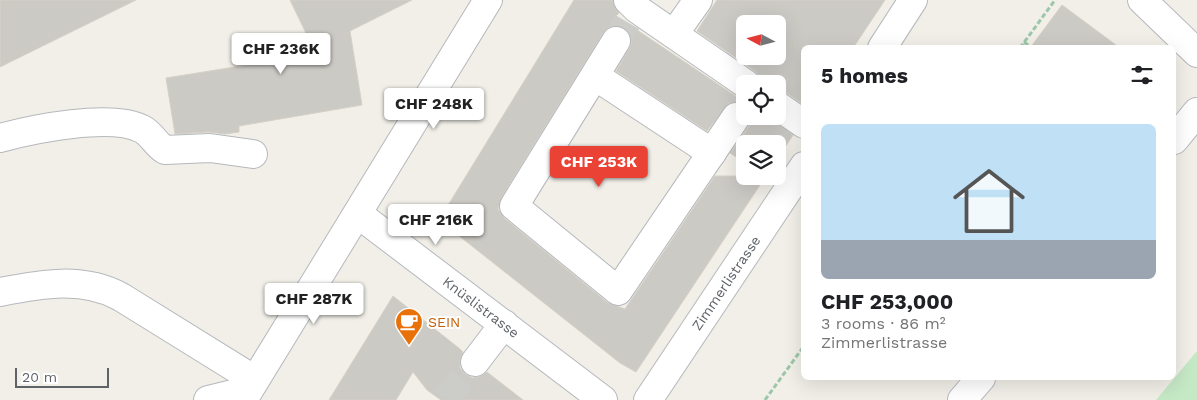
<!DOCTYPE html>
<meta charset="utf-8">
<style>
body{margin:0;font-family:"Work Sans",sans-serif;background:#f6f6f6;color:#202124;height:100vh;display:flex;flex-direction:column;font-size:19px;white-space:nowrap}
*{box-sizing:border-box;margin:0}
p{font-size:16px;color:#757577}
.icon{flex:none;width:28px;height:28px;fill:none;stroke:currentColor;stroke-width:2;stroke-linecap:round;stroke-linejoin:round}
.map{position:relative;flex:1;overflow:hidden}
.side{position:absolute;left:801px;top:45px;width:375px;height:335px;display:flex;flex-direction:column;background:#fff;border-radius:8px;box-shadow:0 5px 20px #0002}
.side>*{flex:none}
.needle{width:32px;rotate:277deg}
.tools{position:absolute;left:736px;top:15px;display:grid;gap:10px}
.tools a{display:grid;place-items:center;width:50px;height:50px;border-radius:8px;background:#fff;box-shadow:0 5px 20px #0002;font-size:25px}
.scale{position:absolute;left:15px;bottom:12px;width:94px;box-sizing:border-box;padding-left:5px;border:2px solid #5f6368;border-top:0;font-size:14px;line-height:18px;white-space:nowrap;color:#5f6368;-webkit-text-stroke:4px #fff;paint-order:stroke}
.price{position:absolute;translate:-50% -42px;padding:0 11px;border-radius:5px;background:#fff;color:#222;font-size:16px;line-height:32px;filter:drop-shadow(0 1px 2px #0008)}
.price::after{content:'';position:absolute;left:50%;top:30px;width:15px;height:11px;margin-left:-8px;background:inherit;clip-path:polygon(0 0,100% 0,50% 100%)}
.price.selected{background:#ea4335;color:#fff}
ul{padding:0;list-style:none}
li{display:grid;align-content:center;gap:10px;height:265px;padding:0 20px}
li+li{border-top:1px solid #e0e0e0}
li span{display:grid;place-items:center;height:155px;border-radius:8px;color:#555}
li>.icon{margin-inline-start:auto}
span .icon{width:90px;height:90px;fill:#fffc;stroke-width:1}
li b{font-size:21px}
h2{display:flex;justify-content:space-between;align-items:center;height:60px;padding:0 20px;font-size:21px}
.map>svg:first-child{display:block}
</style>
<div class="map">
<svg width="1197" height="400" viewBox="0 0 1197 400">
<rect width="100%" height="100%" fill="#f1efe8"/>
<polygon fill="#c5e8c5" points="1197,351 1197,400 1156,400"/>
<g fill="#cccac5" stroke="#d6d1c6" fill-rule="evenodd">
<polygon points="0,0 136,0 0,67"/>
<polygon points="290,0 412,0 350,31 362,105 239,126 239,132 225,134 209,132 175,134 166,78 316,54"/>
<polygon points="574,0 613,0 619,13 616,16 737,97 745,100 745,104 738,102 729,103 707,131 616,71 629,49 632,41 629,33 624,28 617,25 609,27 603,33 501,198 498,209 504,218 608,303 625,309 715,176 766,176 636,372 620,363 439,220"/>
<path d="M717 0H885L853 48H804V105L787 93 778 91V84H761L760 77 755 71 697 31ZM745 24H778V56H745Z"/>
<polygon points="1062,5 1120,48 1030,48"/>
<polygon points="751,116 767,116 793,135 778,158 778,144 745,144 745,163 730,153 749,126"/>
<polygon points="393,296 460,349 463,352 460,360 460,368 465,374 473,378 481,376 487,372 523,400 441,400 427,390 413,372 396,400 329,400"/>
</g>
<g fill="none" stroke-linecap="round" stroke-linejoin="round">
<g stroke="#ccccc8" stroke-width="28" stroke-dasharray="28 14" stroke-linecap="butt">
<polyline points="616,41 627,22"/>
<polyline points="445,400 475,362"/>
</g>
<defs>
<g id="minor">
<polyline points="628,0 637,9 746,84"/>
<polyline points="1142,0 1197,53"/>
<polyline points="674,34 698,0"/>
<polyline points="616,41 514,206 618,291 736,117"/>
<polyline points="882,48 913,0"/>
<polyline points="595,76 712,153"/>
<polyline points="778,106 804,124"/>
<path d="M0 138C33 129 111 113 142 129 152 134 156 145 165 150L210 148 253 154"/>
<polyline points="1174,140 1197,112"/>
<polyline points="358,214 603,400"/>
<path d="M0 292C41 284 83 276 121 297L255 380"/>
<polyline points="475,362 504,324"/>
<polyline points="208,400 249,390"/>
<polyline points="243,400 488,0"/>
<polyline points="648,400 804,166"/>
<polyline points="962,400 981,378"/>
</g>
</defs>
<use href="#minor" stroke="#b5b8bc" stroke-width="30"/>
<g stroke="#9cc7a9" stroke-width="3" stroke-dasharray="5 2.5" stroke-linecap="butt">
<polyline points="1024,42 1031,47"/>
<polyline points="1020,48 1055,0"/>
<polyline points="765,400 804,346"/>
</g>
<use href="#minor" stroke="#fff" stroke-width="28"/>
</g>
<defs>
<symbol id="cafe-pin" viewBox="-11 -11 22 30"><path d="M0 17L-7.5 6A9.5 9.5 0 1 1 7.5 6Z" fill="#e8710a" stroke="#fff"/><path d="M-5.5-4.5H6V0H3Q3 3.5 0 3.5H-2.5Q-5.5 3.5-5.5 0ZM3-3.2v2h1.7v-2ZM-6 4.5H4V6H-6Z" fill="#fff"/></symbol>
</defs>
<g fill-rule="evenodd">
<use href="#cafe-pin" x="393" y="306" width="32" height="43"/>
</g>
<g text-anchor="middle" stroke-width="4" stroke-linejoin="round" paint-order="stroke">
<g font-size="14" fill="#5f6368" stroke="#fff">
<text transform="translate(726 283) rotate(-56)" y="5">Zimmerlistrasse</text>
<text transform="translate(481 307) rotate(37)" y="5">Knüslistrasse</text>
</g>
<g font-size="14" fill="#c56008" stroke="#fff" text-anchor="start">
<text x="428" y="327">SEIN</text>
</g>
</g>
</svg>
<div class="tools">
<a><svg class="needle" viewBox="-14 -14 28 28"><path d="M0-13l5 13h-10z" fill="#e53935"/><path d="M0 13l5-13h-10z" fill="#757577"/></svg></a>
<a><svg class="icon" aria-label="locate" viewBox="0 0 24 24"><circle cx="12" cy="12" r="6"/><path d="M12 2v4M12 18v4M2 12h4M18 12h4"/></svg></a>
<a><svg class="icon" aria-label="layers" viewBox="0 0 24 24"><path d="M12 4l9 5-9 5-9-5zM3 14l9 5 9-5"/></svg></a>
</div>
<div class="scale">20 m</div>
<b class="price" style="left:281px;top:75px">CHF 236K</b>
<b class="price" style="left:434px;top:130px">CHF 248K</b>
<b class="price selected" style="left:599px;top:188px">CHF 253K</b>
<b class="price" style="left:436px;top:246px">CHF 216K</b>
<b class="price" style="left:314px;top:325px">CHF 287K</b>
<section class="side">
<h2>5 homes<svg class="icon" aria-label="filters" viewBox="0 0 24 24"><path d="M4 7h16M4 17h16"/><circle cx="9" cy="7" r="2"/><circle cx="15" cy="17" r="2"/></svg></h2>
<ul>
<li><span style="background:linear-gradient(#bfe0f5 75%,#9aa5b1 0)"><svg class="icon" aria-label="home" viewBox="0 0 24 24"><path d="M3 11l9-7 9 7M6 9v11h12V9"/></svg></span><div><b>CHF 253,000</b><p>3 rooms · 86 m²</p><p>Zimmerlistrasse</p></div></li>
</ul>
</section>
</div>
